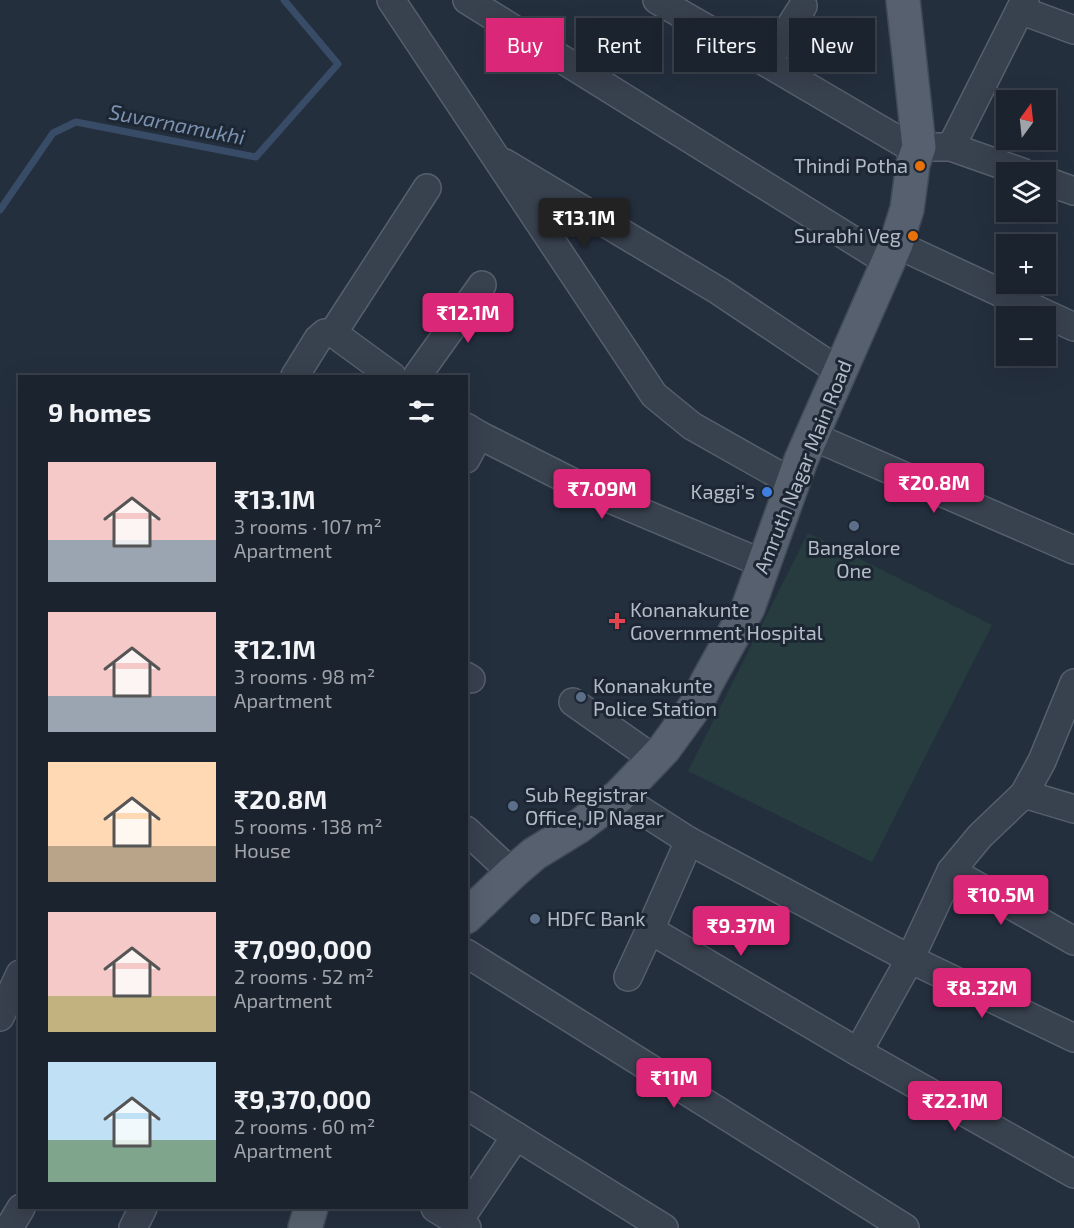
<!DOCTYPE html>
<meta charset="utf-8">
<style>
body{margin:0;font-family:"Exo 2",sans-serif;background:#242b36;color:#f1f3f6;height:100vh;display:flex;flex-direction:column;font-size:22px;white-space:nowrap}
*{box-sizing:border-box;margin:0}
p{font-size:20px;color:#a0a4aa}
.icon{flex:none;width:33px;height:33px;fill:none;stroke:currentColor;stroke-width:2;stroke-linecap:round;stroke-linejoin:round}
.map{position:relative;flex:1;overflow:hidden}
.drawer{position:absolute;left:18px;top:375px;width:450px;height:834px;display:flex;flex-direction:column;background:#1b232e;border-radius:0px;box-shadow:0 6px 24px #0002,0 0 0 2px #39404a}
.drawer>*{flex:none}
.top-card{position:absolute;left:486px;top:18px;width:498px;height:54px;display:flex;gap:12px}
.needle{width:39px;rotate:15deg}
.controls{position:absolute;left:996px;top:90px;display:grid;gap:12px}
.controls a{display:grid;place-items:center;width:60px;height:60px;border-radius:0px;background:#1b232e;box-shadow:0 6px 24px #0002,0 0 0 2px #39404a;font-size:30px}
.price{position:absolute;translate:-50% -51px;padding:0 14px;border-radius:6px;background:#db2777;color:#fff;font-size:20px;line-height:39px;filter:drop-shadow(0 2px 3px #0008)}
.price::after{content:'';position:absolute;left:50%;top:36px;width:18px;height:14px;margin-left:-9px;background:inherit;clip-path:polygon(0 0,100% 0,50% 100%)}
.price.on{background:#222;color:#fff}
ul{padding:0;list-style:none}
li{display:flex;align-items:center;gap:18px;height:150px;padding:0 30px}
li span{display:grid;place-items:center;flex:none;width:168px;height:120px;border-radius:0px;color:#555}
li>.icon{margin-inline-start:auto}
span .icon{width:72px;height:72px;fill:#fffc;stroke-width:1}
li b{font-size:26px}
h2{display:flex;justify-content:space-between;align-items:center;height:72px;padding:0 30px;font-size:26px}
.chip{padding:0 21px;border-radius:0px;background:#1b232e;box-shadow:0 6px 24px #0002,0 0 0 2px #39404a;font-size:21px;line-height:54px}
.chip.on{background:#db2777;color:#fff}
.map>svg:first-child{display:block}
</style>
<div class="map">
<svg width="1074" height="1228" viewBox="0 0 1074 1228">
<rect width="100%" height="100%" fill="#242f3e"/>
<polygon fill="#263c3f" points="808,533 992,625 872,862 688,771"/>
<g fill="none" stroke-linecap="round" stroke-linejoin="round">
<polyline stroke="#394c67" stroke-width="7" points="0,210 53,133 76,122 256,157 338,64 284,0"/>
<defs>
<g id="minor">
<polyline points="391,0 654,395 692,426 793,483"/>
<polyline points="467,0 888,262"/>
<polyline points="657,0 767,63 905,144 919,147 951,147 1022,172"/>
<polyline points="1020,10 1074,30"/>
<polyline points="767,63 803,6"/>
<polyline points="951,147 1025,0"/>
<polyline points="505,163 719,291 840,372"/>
<polyline points="1046,181 1074,191"/>
<polyline points="896,244 1074,327"/>
<polyline points="333,333 427,188"/>
<polyline points="295,376 318,339 325,333 333,333 392,376"/>
<polyline points="417,376 482,285"/>
<polyline points="466,427 479,435 584,488 764,564"/>
<polyline points="812,436 1074,550"/>
<polyline points="466,459 479,435"/>
<polyline points="466,676 471,679"/>
<polyline points="573,702 654,759"/>
<polyline points="1024,794 1074,809"/>
<polyline points="619,796 689,841 910,959 1074,1038"/>
<polyline points="466,830 512,873"/>
<polyline points="689,841 653,923 653,929 657,934 858,1052 1074,1174"/>
<polyline points="951,871 1074,941"/>
<polyline points="466,953 905,1228"/>
<polyline points="628,977 653,923"/>
<polyline points="0,1017 20,974"/>
<polyline points="858,1052 910,959 951,871 980,836 1024,794 1042,761 1074,683"/>
<polyline points="466,1105 664,1228"/>
<polyline points="435,1208 467,1228"/>
<polyline points="458,1222 516,1136"/>
<polyline points="9,1228 21,1208"/>
<polyline points="133,1228 143,1208"/>
</g>
<g id="major">
<polyline points="466,917 512,873 534,854 578,827 619,796 664,749 696,705 707,682 748,608 801,460 896,244 907,209 913,164 919,147 903,0"/>
<polyline points="305,1228 311,1208"/>
</g>
</defs>
<use href="#minor" stroke="#565f6c" stroke-width="30"/>
<use href="#major" stroke="#414a57" stroke-width="36"/>
<use href="#minor" stroke="#38414e" stroke-width="27"/>
<use href="#major" stroke="#56606e" stroke-width="33"/>
</g>
<g fill="#e8710a" stroke="#1d2633" stroke-width="2">
<circle cx="920" cy="166" r="6"/>
<circle cx="913" cy="236" r="6"/>
</g>
<circle fill="#3f7fe0" stroke="#1d2633" stroke-width="2" cx="767" cy="492" r="6"/>
<g fill="#5c6f8a" stroke="#1d2633" stroke-width="2">
<circle cx="854" cy="526" r="6"/>
<circle cx="581" cy="697" r="6"/>
<circle cx="513" cy="806" r="6"/>
<circle cx="535" cy="919" r="6"/>
</g>
<path fill="#e0444e" stroke="#1d2633" stroke-width="2" d="M614 612h6v6h6v6h-6v6h-6v-6h-6v-6h6z"/>
<g text-anchor="middle" stroke-width="6" stroke-linejoin="round" paint-order="stroke">
<g font-size="20" fill="#b4bcc9" stroke="#1d2633" text-anchor="start">
<text x="908" y="173" text-anchor="end">Thindi Potha</text>
<text x="901" y="243" text-anchor="end">Surabhi Veg</text>
<text x="755" y="499" text-anchor="end">Kaggi's</text>
<text x="854" y="555" text-anchor="middle">Bangalore<tspan x="854" dy="23">One</tspan></text>
<text x="630" y="617">Konanakunte<tspan x="630" dy="23">Government Hospital</tspan></text>
<text x="593" y="693">Konanakunte<tspan x="593" dy="23">Police Station</tspan></text>
<text x="525" y="802">Sub Registrar<tspan x="525" dy="23">Office, JP Nagar</tspan></text>
<text x="547" y="926">HDFC Bank</text>
</g>
<g font-size="20" fill="#b4bcc9" stroke="#1d2633">
<text transform="translate(803 467) rotate(-68)" y="7">Amruth Nagar Main Road</text>
</g>
<g font-size="21" font-style="italic" fill="#7c92b1" stroke="#1d2633">
<text transform="translate(177 125) rotate(11)" y="7">Suvarnamukhi</text>
</g>
</g>
</svg>
<div class="controls">
<a><svg class="needle" viewBox="-14 -14 28 28"><path d="M0-13l5 13h-10z" fill="#e53935"/><path d="M0 13l5-13h-10z" fill="#a0a4aa"/></svg></a>
<a><svg class="icon" aria-label="layers" viewBox="0 0 24 24"><path d="M12 4l9 5-9 5-9-5zM3 14l9 5 9-5"/></svg></a>
<a>+</a>
<a>−</a>
</div>
<b class="price on" style="left:584px;top:249px">₹13.1M</b>
<b class="price" style="left:468px;top:344px">₹12.1M</b>
<b class="price" style="left:934px;top:514px">₹20.8M</b>
<b class="price" style="left:602px;top:520px">₹7.09M</b>
<b class="price" style="left:1001px;top:926px">₹10.5M</b>
<b class="price" style="left:741px;top:957px">₹9.37M</b>
<b class="price" style="left:982px;top:1019px">₹8.32M</b>
<b class="price" style="left:674px;top:1109px">₹11M</b>
<b class="price" style="left:955px;top:1132px">₹22.1M</b>
<div class="top-card">
<a class="chip on">Buy</a>
<a class="chip">Rent</a>
<a class="chip">Filters</a>
<a class="chip">New</a>
</div>
<section class="drawer">
<h2>9 homes<svg class="icon" aria-label="filters" viewBox="0 0 24 24"><path d="M4 7h16M4 17h16"/><circle cx="9" cy="7" r="2"/><circle cx="15" cy="17" r="2"/></svg></h2>
<ul>
<li><span style="background:linear-gradient(#f6c9c9 65%,#9aa5b1 0)"><svg class="icon" aria-label="home" viewBox="0 0 24 24"><path d="M3 11l9-7 9 7M6 9v11h12V9"/></svg></span><div><b>₹13.1M</b><p>3 rooms · 107 m²</p><p>Apartment</p></div></li>
<li><span style="background:linear-gradient(#f6c9c9 70%,#9aa5b1 0)"><svg class="icon" aria-label="home" viewBox="0 0 24 24"><path d="M3 11l9-7 9 7M6 9v11h12V9"/></svg></span><div><b>₹12.1M</b><p>3 rooms · 98 m²</p><p>Apartment</p></div></li>
<li><span style="background:linear-gradient(#ffd9b3 70%,#b9a48a 0)"><svg class="icon" aria-label="home" viewBox="0 0 24 24"><path d="M3 11l9-7 9 7M6 9v11h12V9"/></svg></span><div><b>₹20.8M</b><p>5 rooms · 138 m²</p><p>House</p></div></li>
<li><span style="background:linear-gradient(#f6c9c9 70%,#c2b280 0)"><svg class="icon" aria-label="home" viewBox="0 0 24 24"><path d="M3 11l9-7 9 7M6 9v11h12V9"/></svg></span><div><b>₹7,090,000</b><p>2 rooms · 52 m²</p><p>Apartment</p></div></li>
<li><span style="background:linear-gradient(#bfe0f5 65%,#7fa58c 0)"><svg class="icon" aria-label="home" viewBox="0 0 24 24"><path d="M3 11l9-7 9 7M6 9v11h12V9"/></svg></span><div><b>₹9,370,000</b><p>2 rooms · 60 m²</p><p>Apartment</p></div></li>
</ul>
</section>
</div>
